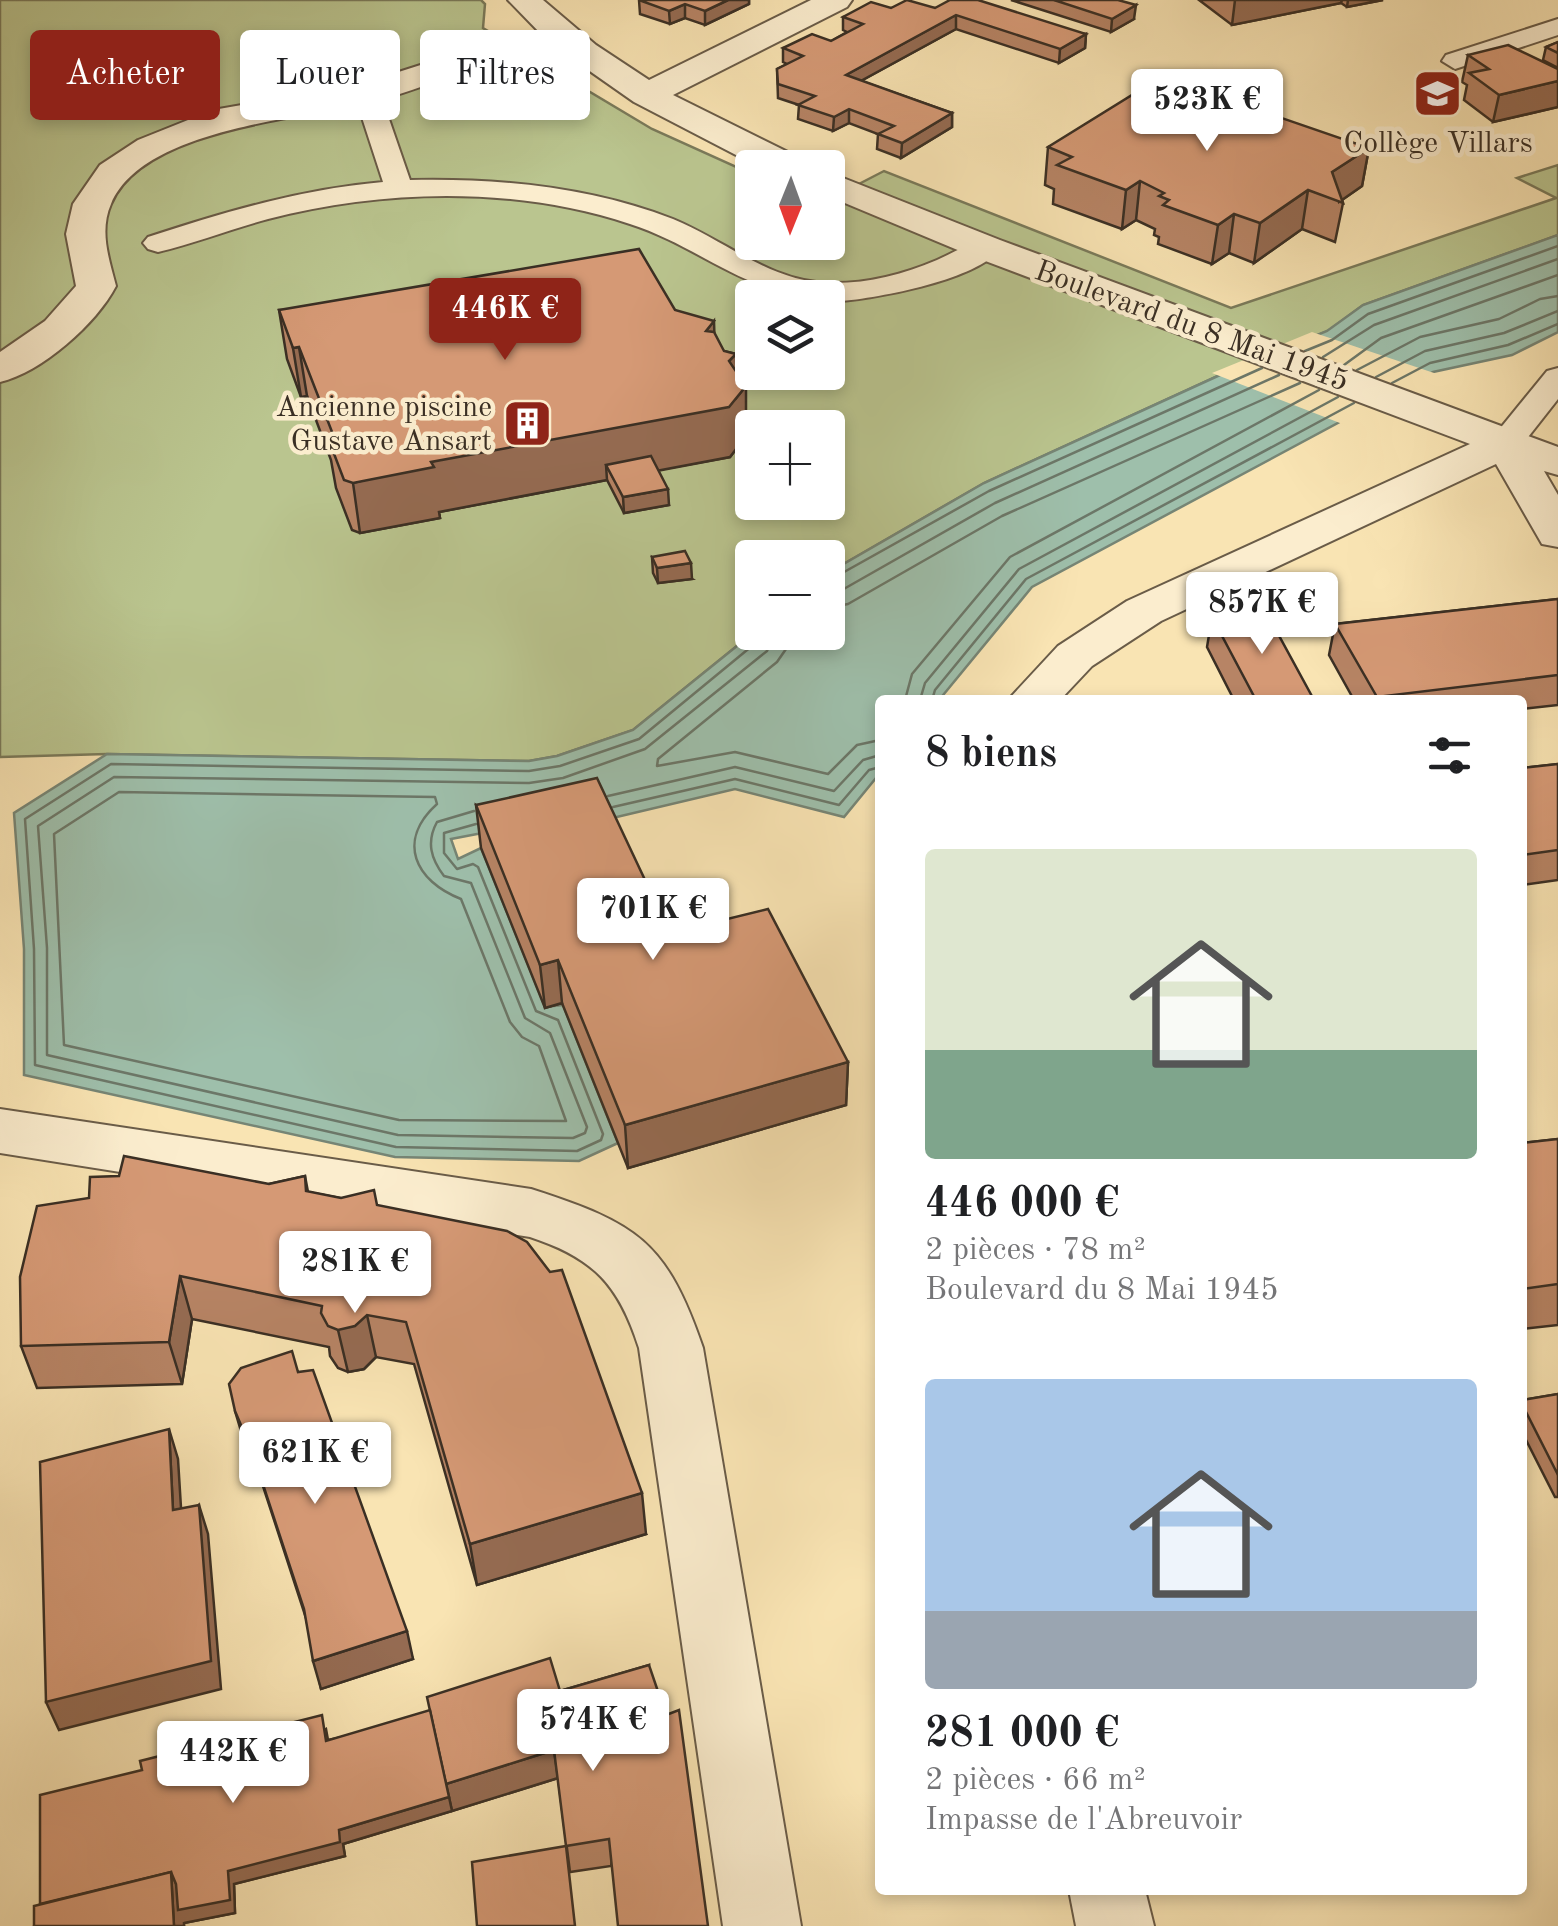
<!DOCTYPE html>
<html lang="fr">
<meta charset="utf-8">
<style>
body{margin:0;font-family:"Old Standard TT",serif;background:#f6f6f6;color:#202124;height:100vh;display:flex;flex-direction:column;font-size:38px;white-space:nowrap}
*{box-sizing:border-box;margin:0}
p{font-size:32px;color:#757577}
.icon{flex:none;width:55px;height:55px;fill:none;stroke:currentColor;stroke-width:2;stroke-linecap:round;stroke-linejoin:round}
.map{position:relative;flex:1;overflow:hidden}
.details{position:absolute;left:875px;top:695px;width:652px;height:1200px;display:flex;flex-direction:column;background:#fff;border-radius:10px;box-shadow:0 5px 15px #0003}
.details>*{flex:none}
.top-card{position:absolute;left:30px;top:30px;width:695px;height:90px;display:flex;gap:20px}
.needle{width:65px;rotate:181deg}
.tools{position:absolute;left:735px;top:150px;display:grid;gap:20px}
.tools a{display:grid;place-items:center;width:110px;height:110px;border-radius:10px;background:#fff;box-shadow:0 5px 15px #0003;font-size:50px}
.price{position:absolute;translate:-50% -85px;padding:0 22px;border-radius:10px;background:#fff;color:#222;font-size:32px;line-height:65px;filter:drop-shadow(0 2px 5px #0008)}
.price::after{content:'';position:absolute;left:50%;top:60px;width:30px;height:22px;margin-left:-15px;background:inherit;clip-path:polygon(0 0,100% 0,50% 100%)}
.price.current{background:#8f2418;color:#fff}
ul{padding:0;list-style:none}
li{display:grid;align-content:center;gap:20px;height:530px;padding:0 50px}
li span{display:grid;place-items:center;height:310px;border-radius:10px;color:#555}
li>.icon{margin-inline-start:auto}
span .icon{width:180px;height:180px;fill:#fffc;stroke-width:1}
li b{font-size:42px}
h2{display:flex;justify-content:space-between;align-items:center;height:120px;padding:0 50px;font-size:42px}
.tag{padding:0 35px;border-radius:10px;background:#fff;box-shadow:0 5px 15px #0003;font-size:35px;line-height:90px}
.tag.current{background:#8f2418;color:#fff}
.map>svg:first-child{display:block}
</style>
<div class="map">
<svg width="1558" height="1926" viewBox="0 0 1558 1926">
<rect width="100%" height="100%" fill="#f9e4b3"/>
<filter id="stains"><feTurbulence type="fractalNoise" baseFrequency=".002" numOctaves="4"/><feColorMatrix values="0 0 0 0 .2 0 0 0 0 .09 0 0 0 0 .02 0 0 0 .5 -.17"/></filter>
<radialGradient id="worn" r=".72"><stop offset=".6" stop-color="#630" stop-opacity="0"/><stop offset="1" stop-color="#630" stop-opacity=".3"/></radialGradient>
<path fill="#bac58f" stroke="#7a7a5a" stroke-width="2.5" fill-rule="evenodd" d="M0 0H481L485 4 483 28 652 129 752 174V242H828V200L884 171 1231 308 1556 198 1517 178 1558 165V235L1363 305 1328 331 1220 375 984 483 828 573V558H752L753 633 633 730 557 756 529 761 107 754 0 757ZM752 298H828V372H752ZM752 428H828V502H752Z"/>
<polygon fill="#9ebfab" stroke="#768575" stroke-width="2.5" points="1558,235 1558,332 1512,355 1433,372 1032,587 939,700 880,700 880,773 844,817 735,789 566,829 498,830 451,839 458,859 481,848 545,1007 563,1005 618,1143 579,1161 395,1157 24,1075 24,949 14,813 107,754 529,761 557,756 633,730 753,633 828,632 828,573 984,483 1220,375 1327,331 1363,305"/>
<polygon fill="#f9e4b3" points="1312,332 1440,375 1345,425 1212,373"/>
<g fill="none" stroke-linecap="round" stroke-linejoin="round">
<g stroke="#6c7768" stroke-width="2.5">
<polyline points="1305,351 1332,340 1368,314 1558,246"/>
<polyline points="1323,357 1374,325 1558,259"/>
<polyline points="1344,365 1381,338 1558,275"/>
<polyline points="1357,370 1420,337 1499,319 1540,299 1558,296"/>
<polyline points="1376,377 1425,351 1504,333 1558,311"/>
<polyline points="1392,383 1430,363 1508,345 1558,324"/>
<polyline points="828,581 989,491 1262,368"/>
<polyline points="828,593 842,590 995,503 1279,375"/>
<polyline points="828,608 848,604 1002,516 1300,383"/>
<polyline points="790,632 786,649 777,662 658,759 657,766 735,752 828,774 857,745 880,740"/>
<polyline points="905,700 912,674 1010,557 1319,390"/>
<polyline points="920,700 925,683 1019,569 1338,397"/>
<polyline points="932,700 935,690 1026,579 1354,403"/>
<path d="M119 792 435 797 437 804C396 841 415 881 461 899L510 1022 522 1037 539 1046 566 1121 399 1120 64 1045 54 834Z"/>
<polyline points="608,796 735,767 834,791 863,760 880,755"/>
<polyline points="613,807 735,779 839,805 869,770 880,767"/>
<path d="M474 811 437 822C426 842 431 859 444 876L471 883 525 1018 550 1033 587 1127 585 1133 573 1138 398 1135 47 1055V948L38 826 114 777 529 783 563 778 645 749 767 651 775 632"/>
<polyline points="476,824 444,833 444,853 457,869 473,864 478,867 536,1011 558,1020 603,1134 601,1140 577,1151 396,1147 35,1065 34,949 25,819 111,764 529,771 560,766 639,739 758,641 762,632"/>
</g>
<defs>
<g id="service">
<polygon points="1558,19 1558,35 1455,69 1442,61 1446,55"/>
<path d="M367 85 380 93 410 180C498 178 590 187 673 219 727 241 772 284 834 283 870 283 904 274 937 260 953 253 969 243 986 239L996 242 1001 248C977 281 870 300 830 302L828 298C748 298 702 247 630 224 515 186 384 189 268 219 231 229 195 243 158 252L148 249 143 243 148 237C224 212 302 189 383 182L354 93Z"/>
<polygon points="1558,368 1558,399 1518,450 1494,450 1489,443 1494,436 1547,371"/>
</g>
<g id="minor">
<path d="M508 0H543L596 45 649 80 811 0H852L847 7 673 95 804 160 809 168H761L634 102 564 53C527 61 489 68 452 77 425 84 399 96 372 102 303 119 143 128 111 204 99 231 109 259 116 286 96 324 42 372 0 382V352L45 321 76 286 66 234 73 204 100 165 138 140 213 110 361 84 430 62 544 37Z"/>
<polygon points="828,172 1000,240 1558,447 1558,475 1544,471 1558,495 1558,547 1542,544 1496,464 1161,621 1092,666 1060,700 1008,700 1058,646 1127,601 1470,444 972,256 828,196"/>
<path d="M0 1109 531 1189C636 1223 666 1240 703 1348L801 1926H723L639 1348C619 1285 594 1258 530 1237L0 1153Z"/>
<polygon points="1069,1890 1145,1890 1154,1926 1076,1926"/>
</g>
</defs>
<use href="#service" stroke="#6a5c48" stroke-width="4"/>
<use href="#minor" stroke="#6a5c48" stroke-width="4"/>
<use href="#service" fill="#fbedce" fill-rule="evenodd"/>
<use href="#minor" fill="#fbedce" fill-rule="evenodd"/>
</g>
<g fill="#b78465" stroke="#3a2f24" stroke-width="2.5">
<polygon points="639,0 749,0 749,4 705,25 685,18 670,24 640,14"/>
<polygon points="1011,0 1118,0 1134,19 1111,32"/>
<polygon points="1199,0 1383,0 1347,7 1341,3 1232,25"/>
<polygon points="891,8 935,8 1086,34 1085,48 1059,63 956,29 861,81 952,113 952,127 901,158 877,149 878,134 849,123 833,131 798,119 799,105 778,98 777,69 787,64 783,62 783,48 831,41 847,32 843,30 843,17"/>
<polygon points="1558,42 1558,68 1543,60 1546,47"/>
<polygon points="1468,55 1558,69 1558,107 1493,122 1464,100 1467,85 1462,82"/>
<polygon points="1170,96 1264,118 1369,148 1362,186 1342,200 1343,203 1335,242 1302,229 1254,263 1229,253 1212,264 1158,244 1159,237 1154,235 1155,229 1136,220 1122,229 1053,204 1054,189 1045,185 1048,147"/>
<polygon points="279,310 675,310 724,351 736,354 737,372 746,436 730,457 658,470 669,505 624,513 607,480 439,512 440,518 360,533 352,530 336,488 331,460 307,396 301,397 287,359"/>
<polygon points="652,557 692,579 658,583 653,573"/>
<polygon points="1558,599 1558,705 1522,709 1522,700 1354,700 1329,655 1335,624"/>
<polygon points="1212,617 1314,700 1234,700 1207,647"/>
<polygon points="1558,764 1558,880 1522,885 1522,768"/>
<polygon points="476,805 670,933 848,1062 846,1105 628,1168 562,1003 545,1008 481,848"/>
<polygon points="1558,1139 1558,1325 1522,1329 1522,1143"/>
<polygon points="305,1176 308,1192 377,1205 646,1534 477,1585 414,1364 376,1357 364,1369 348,1372 338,1368 330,1356 329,1347 192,1319 182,1384 37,1388 21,1346 269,1184"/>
<polygon points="298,1372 413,1659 321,1689 306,1618 261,1480 244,1441 235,1411"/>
<polygon points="1558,1394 1558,1497 1555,1497 1522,1432 1522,1400"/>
<polygon points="649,1665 611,1866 570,1872 558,1778 452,1811 452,1808 452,1811 343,1844 345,1856 234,1884 235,1913 184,1923 184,1922 184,1926 34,1926 40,1904 326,1729 328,1740 560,1691"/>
</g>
<g fill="#956b52" stroke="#3a2f24" stroke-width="2.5">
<polygon points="728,0 749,0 749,4 705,25 705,11"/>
<polygon points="1235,0 1342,0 1341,3 1232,25"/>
<polygon points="1348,0 1383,0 1347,7"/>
<polygon points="685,4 685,18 670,24 669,11"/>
<polygon points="1136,5 1134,19 1111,32 1112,19"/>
<polygon points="956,15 956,29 846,89 846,75"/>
<polygon points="1086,34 1085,48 1059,63 1060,49"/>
<polygon points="1558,81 1558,107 1493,122 1499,95"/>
<polygon points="1267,97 1261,135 1239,124 1251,108"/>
<polygon points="849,109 849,123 833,131 834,117"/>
<polygon points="952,113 952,127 901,158 902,143"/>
<polygon points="1369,148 1362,186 1339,202 1332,172"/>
<polygon points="1140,181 1136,220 1122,229 1126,190"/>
<polygon points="1308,190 1302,229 1254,263 1260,223"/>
<polygon points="1234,214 1229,253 1212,264 1218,225"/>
<polygon points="714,321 715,355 706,331"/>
<polygon points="299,347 307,396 301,397 293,348"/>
<polygon points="736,354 737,397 746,386 746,436 730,457 614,479 606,465 607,480 439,512 440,518 360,533 353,483 431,462 729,361"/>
<polygon points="668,489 669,505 624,513 623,497"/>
<polygon points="691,563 692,579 658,583 657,568"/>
<polygon points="558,960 562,1003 545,1008 540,965"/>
<polygon points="848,1062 846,1105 628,1168 625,1125"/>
<polygon points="180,1276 192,1319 182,1384 169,1342"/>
<polygon points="367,1315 376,1357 364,1369 348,1372 338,1330"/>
<polygon points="169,1429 178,1459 183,1540 173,1510"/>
<polygon points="642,1493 646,1534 477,1585 470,1544"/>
<polygon points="199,1505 208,1534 221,1689 59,1730 46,1702"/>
<polygon points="407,1631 413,1659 321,1689 313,1661"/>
<polygon points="554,1750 558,1778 452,1811 446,1784"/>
<polygon points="449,1797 452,1811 343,1844 345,1856 234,1884 235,1913 184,1923 184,1922 184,1926 174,1926 171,1872 182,1898 228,1871 339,1830"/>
</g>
<g fill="#d59975" stroke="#3a2f24" stroke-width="2.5">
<polygon points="639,0 728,0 705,11 685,4 669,11"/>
<polygon points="907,0 935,8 950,0 978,0 1086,34 1060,49 956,15 846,75 952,113 902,143 878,134 894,126 849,109 834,117 798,105 815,96 778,84 777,69 803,56 783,48 812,34 831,41 863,24 843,17 871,2 891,8"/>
<polygon points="1054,0 1118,0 1136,5 1112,19"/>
<polygon points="1558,42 1558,53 1546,47"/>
<polygon points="1508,45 1558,69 1558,81 1499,95 1469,73 1489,69 1468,55"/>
<polygon points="1184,86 1236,103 1252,93 1267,97 1251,108 1259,111 1239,124 1249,128 1270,114 1369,148 1332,172 1343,203 1308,190 1260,223 1234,214 1218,225 1163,205 1169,200 1159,196 1164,193 1140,181 1126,190 1057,165 1072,157 1048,147 1145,87 1170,96"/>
<polygon points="639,249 675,310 714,321 706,331 714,332 724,351 736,354 729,361 746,386 729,407 431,462 434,467 353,483 344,480 328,438 334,437 299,347 293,348 279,310"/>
<polygon points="651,456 668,489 623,497 606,465"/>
<polygon points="685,551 691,563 657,568 652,557"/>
<polygon points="1558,599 1558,675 1377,697 1335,624"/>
<polygon points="1265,610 1314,700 1256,700 1212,617"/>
<polygon points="1558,764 1558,850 1522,855 1522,768"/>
<polygon points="597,778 670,933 768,909 848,1062 625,1125 558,960 540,965 476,805"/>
<polygon points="1558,1139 1558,1284 1522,1289 1522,1143"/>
<polygon points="124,1156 269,1184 305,1176 306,1191 341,1198 374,1190 377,1205 507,1231 527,1242 550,1272 562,1270 642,1493 470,1544 406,1322 367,1315 355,1326 338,1330 328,1326 321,1313 322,1306 180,1276 169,1342 21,1346 20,1277 37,1206 89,1198 90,1177 119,1176"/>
<polygon points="292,1351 298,1372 313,1370 407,1631 313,1661 304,1609 252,1451 235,1411 229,1384 241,1368"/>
<polygon points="1558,1394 1558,1475 1522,1404 1522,1400"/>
<polygon points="169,1429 173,1510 199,1505 211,1661 46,1702 40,1462"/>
<polygon points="550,1658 560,1691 649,1665 666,1715 679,1710 708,1926 618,1926 609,1839 566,1846 554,1750 446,1784 427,1697"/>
<polygon points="430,1710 449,1797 339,1830 340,1842 228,1871 230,1900 178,1910 176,1884 171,1872 40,1904 40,1795 142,1770 140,1761 322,1715 326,1741"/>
<polygon points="566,1846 575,1926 477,1926 472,1862"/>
<polygon points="171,1872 174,1926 34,1926 34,1906"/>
</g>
<defs>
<symbol id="school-square" viewBox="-11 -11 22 22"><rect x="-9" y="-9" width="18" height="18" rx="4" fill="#8f2418" stroke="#fbedce"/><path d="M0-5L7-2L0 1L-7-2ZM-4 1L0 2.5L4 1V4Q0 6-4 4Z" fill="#fff"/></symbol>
<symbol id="building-square" viewBox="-11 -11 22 22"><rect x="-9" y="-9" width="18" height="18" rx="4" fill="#8f2418" stroke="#fbedce"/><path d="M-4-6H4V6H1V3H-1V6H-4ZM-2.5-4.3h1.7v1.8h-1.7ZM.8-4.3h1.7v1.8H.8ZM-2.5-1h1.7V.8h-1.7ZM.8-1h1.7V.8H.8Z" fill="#fff"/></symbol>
</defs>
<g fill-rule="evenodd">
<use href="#school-square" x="1410" y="66" width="55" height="55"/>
<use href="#building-square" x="500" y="396" width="55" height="55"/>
</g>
<g text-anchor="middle" stroke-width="9" stroke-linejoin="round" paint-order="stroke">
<g font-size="30" fill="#3a2f24" stroke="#fbedce">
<text x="1438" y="152">Collège Villars</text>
<text x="492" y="416" text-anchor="end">Ancienne piscine<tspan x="492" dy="34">Gustave Ansart</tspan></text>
</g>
<g font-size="30" fill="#3a2f24" stroke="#fbedce">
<text transform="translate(1192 325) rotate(20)" y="10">Boulevard du 8 Mai 1945</text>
</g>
</g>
<rect width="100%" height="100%" filter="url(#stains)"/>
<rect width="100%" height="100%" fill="url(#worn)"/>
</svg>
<div class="tools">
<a><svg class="needle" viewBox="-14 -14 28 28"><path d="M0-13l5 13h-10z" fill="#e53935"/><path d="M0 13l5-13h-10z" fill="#757577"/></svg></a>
<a><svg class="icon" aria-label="layers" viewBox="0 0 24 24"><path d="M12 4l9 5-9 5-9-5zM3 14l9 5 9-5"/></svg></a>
<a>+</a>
<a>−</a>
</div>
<b class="price" style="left:1207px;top:154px">523K €</b>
<b class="price current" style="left:505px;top:363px">446K €</b>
<b class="price" style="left:1262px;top:657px">857K €</b>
<b class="price" style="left:653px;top:963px">701K €</b>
<b class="price" style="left:355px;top:1316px">281K €</b>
<b class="price" style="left:315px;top:1507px">621K €</b>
<b class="price" style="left:593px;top:1774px">574K €</b>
<b class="price" style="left:233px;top:1806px">442K €</b>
<div class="top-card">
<a class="tag current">Acheter</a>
<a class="tag">Louer</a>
<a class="tag">Filtres</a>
</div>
<section class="details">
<h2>8 biens<svg class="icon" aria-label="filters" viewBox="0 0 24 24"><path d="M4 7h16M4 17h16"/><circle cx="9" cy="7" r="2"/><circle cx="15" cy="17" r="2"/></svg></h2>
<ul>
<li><span style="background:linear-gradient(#dfe7d0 65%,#7fa58c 0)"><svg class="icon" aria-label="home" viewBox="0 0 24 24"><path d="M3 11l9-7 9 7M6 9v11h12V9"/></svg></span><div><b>446 000 €</b><p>2 pièces · 78 m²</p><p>Boulevard du 8 Mai 1945</p></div></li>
<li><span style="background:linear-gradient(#a9c7e8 75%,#9aa5b1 0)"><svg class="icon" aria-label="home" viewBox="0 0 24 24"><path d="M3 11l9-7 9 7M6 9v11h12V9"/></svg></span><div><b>281 000 €</b><p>2 pièces · 66 m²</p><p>Impasse de l'Abreuvoir</p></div></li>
</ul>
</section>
</div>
